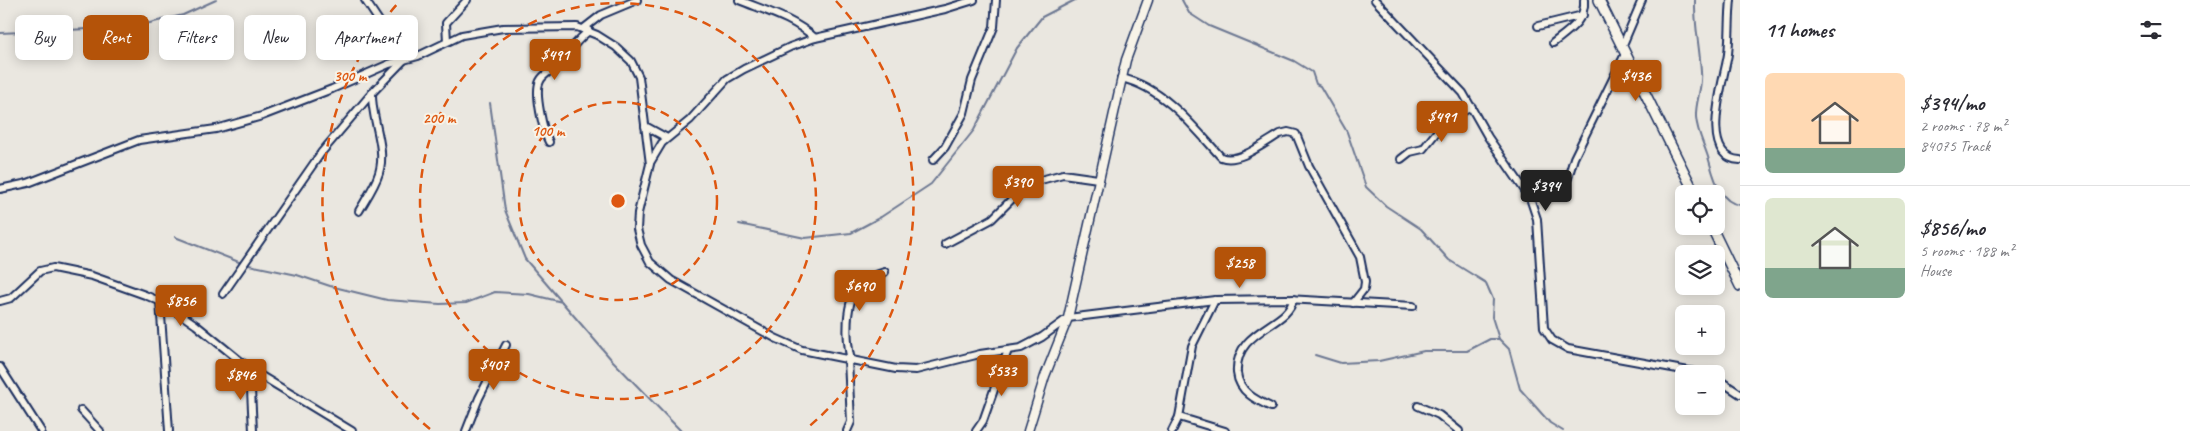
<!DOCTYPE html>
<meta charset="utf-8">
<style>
body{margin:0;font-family:Caveat,sans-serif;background:#f2f2f3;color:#2b2b33;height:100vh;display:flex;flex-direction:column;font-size:19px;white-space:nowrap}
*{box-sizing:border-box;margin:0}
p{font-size:16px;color:#7c7c81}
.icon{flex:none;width:28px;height:28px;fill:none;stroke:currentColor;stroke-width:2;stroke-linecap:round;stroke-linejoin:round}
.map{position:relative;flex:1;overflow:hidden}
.side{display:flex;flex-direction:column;background:#fff;width:450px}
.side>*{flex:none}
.top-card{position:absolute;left:15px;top:15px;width:475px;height:45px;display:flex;gap:10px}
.fabs{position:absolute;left:1675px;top:185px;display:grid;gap:10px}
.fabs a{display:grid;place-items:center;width:50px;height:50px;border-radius:8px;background:#fff;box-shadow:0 2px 12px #0003;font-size:25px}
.price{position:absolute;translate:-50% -42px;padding:0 11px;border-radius:5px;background:#b45309;color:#fff;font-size:16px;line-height:32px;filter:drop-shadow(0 1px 2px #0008)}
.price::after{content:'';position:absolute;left:50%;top:30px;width:15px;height:11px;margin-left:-8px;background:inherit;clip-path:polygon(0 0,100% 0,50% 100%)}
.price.active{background:#222;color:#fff}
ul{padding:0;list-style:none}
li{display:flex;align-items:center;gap:15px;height:125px;padding:0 25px}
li+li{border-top:1px solid #e1e1e2}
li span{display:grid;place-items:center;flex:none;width:140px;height:100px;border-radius:8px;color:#555}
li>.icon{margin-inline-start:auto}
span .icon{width:60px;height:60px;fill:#fffc;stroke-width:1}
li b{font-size:21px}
h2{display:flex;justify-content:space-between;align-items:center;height:60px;padding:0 25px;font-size:21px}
.chip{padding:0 18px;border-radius:8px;background:#fff;box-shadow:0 2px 12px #0003;font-size:18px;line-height:45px}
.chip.active{background:#b45309;color:#fff}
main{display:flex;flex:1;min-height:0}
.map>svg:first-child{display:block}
</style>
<main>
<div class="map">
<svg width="1740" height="431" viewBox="0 0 1740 431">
<rect width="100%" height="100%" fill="#eae7e0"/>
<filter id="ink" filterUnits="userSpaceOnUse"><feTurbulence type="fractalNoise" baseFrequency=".02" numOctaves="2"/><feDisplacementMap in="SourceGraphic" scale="10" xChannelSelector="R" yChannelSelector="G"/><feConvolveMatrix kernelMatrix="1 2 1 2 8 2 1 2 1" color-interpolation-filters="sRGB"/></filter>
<g filter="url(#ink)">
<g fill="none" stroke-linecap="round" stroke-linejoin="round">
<g stroke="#6d7892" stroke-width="2">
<polyline points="1182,0 1189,13 1209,26 1294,61 1312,72 1316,84 1320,86 1347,132 1366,187 1386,206 1421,229 1449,260 1486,283 1493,299 1492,317 1499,339 1509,349 1520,389 1550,423 1563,431"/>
<path d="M1695 0C1694 25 1700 48 1701 72 1703 87 1695 102 1696 117 1697 131 1703 142 1707 154 1713 171 1717 202 1740 205"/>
<polyline points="0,33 133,27 183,15 216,0"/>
<polyline points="490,103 505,210 525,259 611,359 681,431"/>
<polyline points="739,224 805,238 851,233 881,217 931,184 974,130 1017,48 1042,17 1075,0"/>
<polyline points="175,237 244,264 297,275 330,286 387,300 440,304 466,303 495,292 529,294 562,302"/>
<polyline points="1315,355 1341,363 1379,361 1424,351 1467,351 1490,339 1499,339"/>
</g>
<defs>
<g id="minor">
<polyline points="365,0 387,33 410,58"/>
<path d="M739 0C766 11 793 18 815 38"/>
<polyline points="1375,0 1463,93 1488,137 1530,198 1537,219 1544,328 1552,340 1568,349 1705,374"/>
<path d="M1731 0C1729 18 1730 36 1728 54 1725 77 1697 158 1740 160"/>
<polyline points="1538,26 1583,15"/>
<polyline points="583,29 601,15 637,0"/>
<polyline points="447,41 446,23 467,0"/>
<path d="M1553 43C1568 31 1586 21 1584 0"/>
<polyline points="1622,47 1642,0"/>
<path d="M1121 78C1163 87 1194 127 1221 157 1239 164 1264 143 1280 134L1288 132 1296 134 1309 166 1360 257 1365 282 1364 289 1353 303"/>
<polyline points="645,126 667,138"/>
<path d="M549 142C543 131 534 92 540 81 543 74 552 71 557 65 568 54 576 40 589 31"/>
<polyline points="1401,159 1410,152 1423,149 1447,119 1472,107"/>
<polyline points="933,160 945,147 964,113 972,80 994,27 996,0"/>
<polyline points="650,163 662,143 690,120 727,79 744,69 790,47 815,38 945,9 974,0"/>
<polyline points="1568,178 1574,158 1625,54"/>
<polyline points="0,189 28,183 139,140 216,129 262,116 332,89 389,64 418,56 462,35 503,28 577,27 597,35 616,47 631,61 639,77 650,164 638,213 637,229 641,245 650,262 671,280 775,338 802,350 896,369 916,370 980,354 1021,348 1042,337 1068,318 1215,300 1287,299 1413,306"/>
<path d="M359 211C366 199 375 186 379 173 387 147 371 120 372 93"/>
<polyline points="945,244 992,219 1017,194 1037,181 1063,174 1098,179"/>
<polyline points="223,294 321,153 372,93 404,60"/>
<polyline points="0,301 11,298 40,271 53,268 92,276 145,295 166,304 196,325 250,369 352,431"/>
<polyline points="160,301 169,431"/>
<path d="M851 361C846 339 844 302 860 284 865 277 877 275 885 272"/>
<polyline points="0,367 41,431"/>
<polyline points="250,369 253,431"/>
<polyline points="1716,378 1740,394"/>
<polyline points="1418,406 1439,415 1459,431"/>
<path d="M1271 407C1256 400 1239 392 1237 373 1234 329 1290 326 1293 299"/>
<polyline points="81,410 100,431"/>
<polyline points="1179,417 1192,346 1215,300"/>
<polyline points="466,431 479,398 506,345"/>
<polyline points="847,431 851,422 848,360"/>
<polyline points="976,431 983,421 1008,350"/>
<polyline points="1172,431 1179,417 1225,431"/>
</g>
<polyline id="tertiary" points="1028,431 1045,376 1068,318 1126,60 1148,0"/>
<g id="secondary">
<polyline points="1599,0 1695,194"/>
<polyline points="1711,226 1740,286"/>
</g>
</defs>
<use href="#minor" stroke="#1b2f5e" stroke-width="10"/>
<use href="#tertiary" stroke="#1b2f5e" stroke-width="11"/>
<use href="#secondary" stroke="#1b2f5e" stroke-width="12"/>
<use href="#minor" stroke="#f7f3e8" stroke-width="6"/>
<use href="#tertiary" stroke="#f7f3e8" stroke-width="8"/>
<use href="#secondary" stroke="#f7f3e8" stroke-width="9"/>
</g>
</g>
<g fill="none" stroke="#de5710" stroke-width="2.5" stroke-dasharray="9 6">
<circle cx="618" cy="201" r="99"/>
<circle cx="618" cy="201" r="198"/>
<path d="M430 429A296 296 0 0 1 400 1M836 1A296 296 0 0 1 806 429"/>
</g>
<circle cx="618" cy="201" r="8" fill="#de5710" stroke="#f7f3e8" stroke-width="2.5"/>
<g font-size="15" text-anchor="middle" font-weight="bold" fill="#de5710" stroke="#f7f3e8" stroke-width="4" stroke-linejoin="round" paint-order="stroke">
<text x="350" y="81">300 m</text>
<text x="439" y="123">200 m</text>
<text x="548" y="136">100 m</text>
</g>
</svg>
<div class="fabs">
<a><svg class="icon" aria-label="locate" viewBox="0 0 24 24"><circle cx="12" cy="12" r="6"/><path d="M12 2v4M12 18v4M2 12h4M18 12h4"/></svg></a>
<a><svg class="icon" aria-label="layers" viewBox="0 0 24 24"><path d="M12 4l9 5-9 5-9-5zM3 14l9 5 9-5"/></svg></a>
<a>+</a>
<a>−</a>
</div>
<b class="price" style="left:555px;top:81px">$491</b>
<b class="price" style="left:1636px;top:102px">$436</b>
<b class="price" style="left:1442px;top:143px">$491</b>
<b class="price" style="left:1018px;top:208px">$390</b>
<b class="price active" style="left:1546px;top:212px">$394</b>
<b class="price" style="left:1240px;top:289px">$258</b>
<b class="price" style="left:860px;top:312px">$690</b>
<b class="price" style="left:181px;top:327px">$856</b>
<b class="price" style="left:494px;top:391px">$407</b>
<b class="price" style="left:1002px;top:397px">$533</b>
<b class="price" style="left:241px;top:401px">$846</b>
<div class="top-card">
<a class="chip">Buy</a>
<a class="chip active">Rent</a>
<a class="chip">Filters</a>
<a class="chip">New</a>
<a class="chip">Apartment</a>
</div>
</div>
<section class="side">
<h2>11 homes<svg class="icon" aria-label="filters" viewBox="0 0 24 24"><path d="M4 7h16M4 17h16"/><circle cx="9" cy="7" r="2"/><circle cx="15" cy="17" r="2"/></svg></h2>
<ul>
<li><span style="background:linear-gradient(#ffd9b3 75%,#7fa58c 0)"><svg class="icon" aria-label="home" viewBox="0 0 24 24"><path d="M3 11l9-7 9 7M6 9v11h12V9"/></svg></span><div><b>$394/mo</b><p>2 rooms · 78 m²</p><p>84075 Track</p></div></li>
<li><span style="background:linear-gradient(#dfe7d0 70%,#7fa58c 0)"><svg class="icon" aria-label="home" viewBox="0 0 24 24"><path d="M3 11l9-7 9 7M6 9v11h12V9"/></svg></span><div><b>$856/mo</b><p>5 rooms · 188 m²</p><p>House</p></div></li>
</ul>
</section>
</main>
